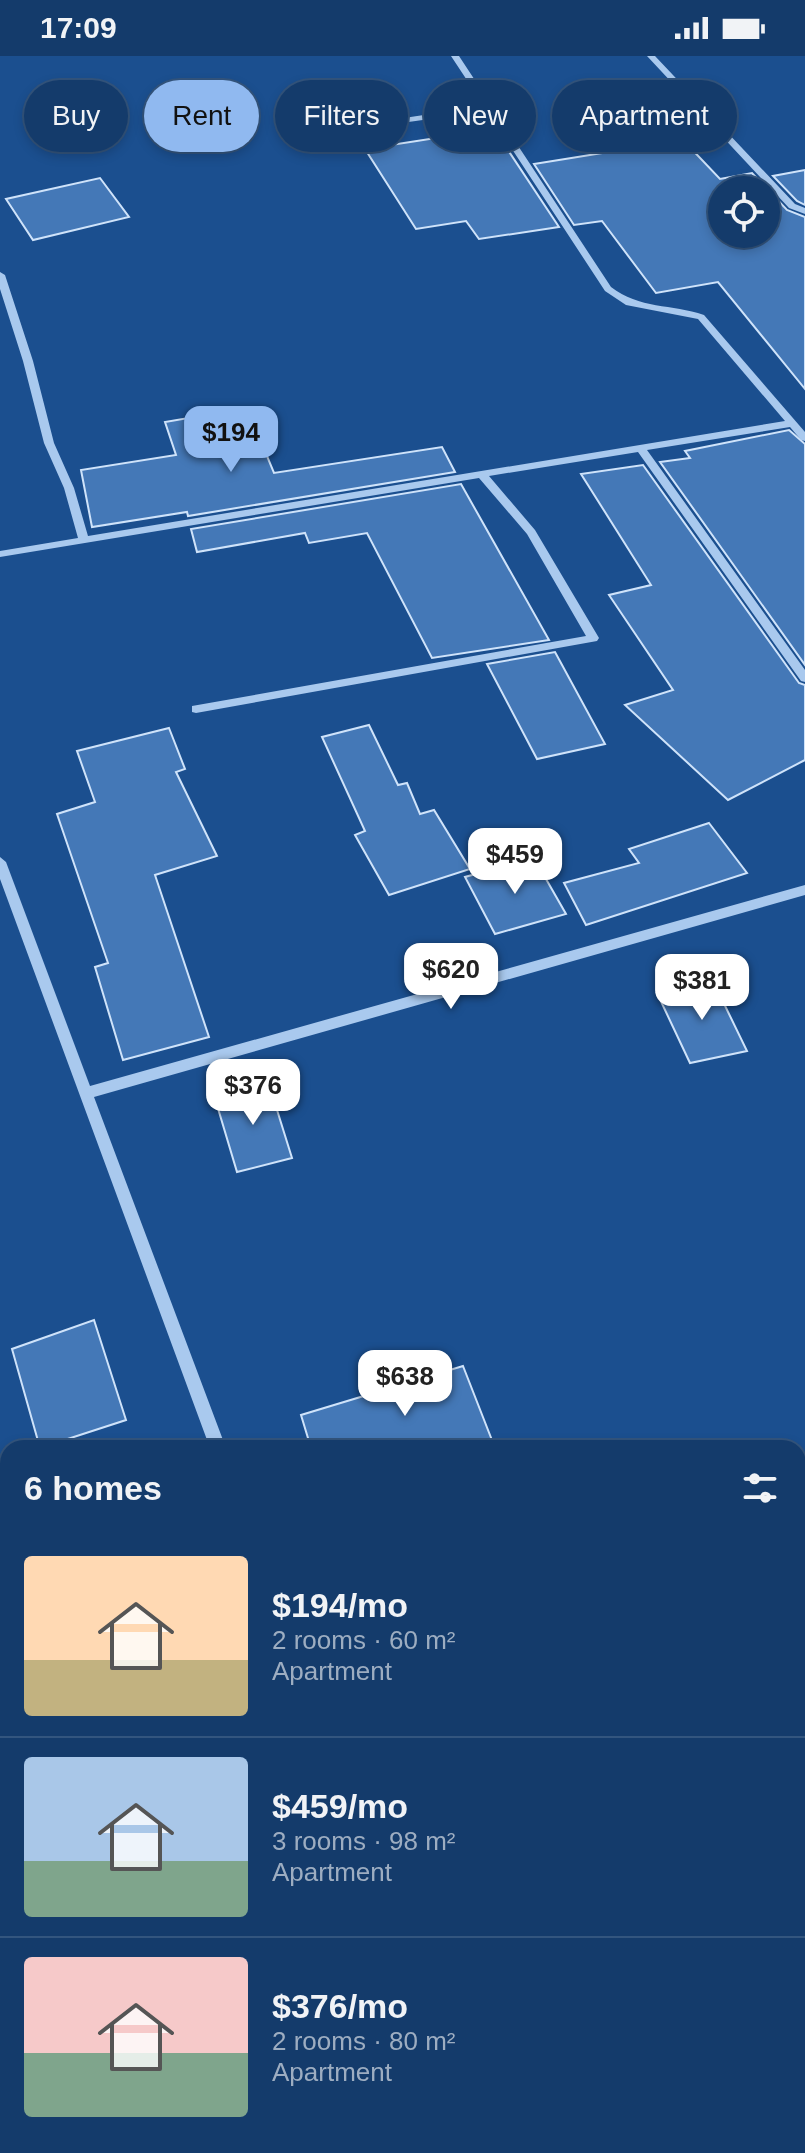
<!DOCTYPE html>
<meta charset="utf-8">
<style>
body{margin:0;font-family:Helvetica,sans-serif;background:#1d4271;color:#f1f3f6;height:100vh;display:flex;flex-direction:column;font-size:30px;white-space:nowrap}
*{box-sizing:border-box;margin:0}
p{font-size:26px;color:#9dadc1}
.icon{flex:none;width:44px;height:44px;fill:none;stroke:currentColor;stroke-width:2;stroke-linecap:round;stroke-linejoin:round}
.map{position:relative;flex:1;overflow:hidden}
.drawer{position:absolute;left:0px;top:1384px;width:806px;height:714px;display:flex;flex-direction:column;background:#143b6b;border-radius:24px 24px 0 0;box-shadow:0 4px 12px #0003,0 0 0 2px #33557e}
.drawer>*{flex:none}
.hud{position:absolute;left:24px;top:24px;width:758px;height:72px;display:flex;gap:16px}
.controls{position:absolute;left:708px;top:120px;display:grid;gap:16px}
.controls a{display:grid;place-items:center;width:72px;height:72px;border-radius:50%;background:#143b6b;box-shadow:0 4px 12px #0003,0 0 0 2px #33557e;font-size:40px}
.price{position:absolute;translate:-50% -68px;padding:0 18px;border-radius:16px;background:#fff;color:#222;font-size:26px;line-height:52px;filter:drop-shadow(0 2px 4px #0008)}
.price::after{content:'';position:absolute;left:50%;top:48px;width:24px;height:18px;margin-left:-12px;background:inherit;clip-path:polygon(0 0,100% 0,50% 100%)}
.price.on{background:#90b9f0;color:#111}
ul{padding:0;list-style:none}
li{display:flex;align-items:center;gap:24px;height:200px;padding:0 24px}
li+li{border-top:2px solid #33557e}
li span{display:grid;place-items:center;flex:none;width:224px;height:160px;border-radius:8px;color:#555}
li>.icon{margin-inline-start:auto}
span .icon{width:96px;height:96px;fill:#fffc;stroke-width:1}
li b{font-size:34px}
h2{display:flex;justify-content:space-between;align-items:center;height:96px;padding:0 24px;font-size:34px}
.pill{padding:0 28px;border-radius:36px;background:#143b6b;box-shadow:0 4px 12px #0003,0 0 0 2px #33557e;font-size:28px;line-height:72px}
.pill.on{background:#90b9f0;color:#111}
.status{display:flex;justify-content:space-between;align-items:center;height:56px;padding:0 40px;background:#143b6b;direction:ltr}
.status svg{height:22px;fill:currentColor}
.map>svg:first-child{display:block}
</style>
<div class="status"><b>17:09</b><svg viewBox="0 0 49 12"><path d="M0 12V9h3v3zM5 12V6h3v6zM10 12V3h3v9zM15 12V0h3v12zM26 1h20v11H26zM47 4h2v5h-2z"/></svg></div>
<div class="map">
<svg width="805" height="2097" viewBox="0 0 805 2097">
<rect width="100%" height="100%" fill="#1b4f8f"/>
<g fill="#4478b7" stroke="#cfe3fa" stroke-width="2" fill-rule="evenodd">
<polygon points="494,73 559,171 479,183 466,165 416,173 365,93"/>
<path d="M683 84 720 123 752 117 787 154 805 161V333L718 226 656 237 602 165 574 169 534 108ZM722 134H766V178H722Z"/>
<polygon points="805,114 805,149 797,145 773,120"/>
<polygon points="100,122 129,161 33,184 6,143"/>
<polygon points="247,352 274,417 442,391 455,416 188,460 187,456 92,471 81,414 176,399 165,366"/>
<polygon points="789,374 805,388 805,609 660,406 690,402 685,395"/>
<polygon points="643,409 799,627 805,629 805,704 728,744 625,649 673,634 609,539 651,529 581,418"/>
<polygon points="461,428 549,584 432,602 367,477 309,487 305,477 197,496 191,473"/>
<polygon points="555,596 605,688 537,703 487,608"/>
<polygon points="369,669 398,729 407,727 420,758 434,754 470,813 389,839 355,779 365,775 322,681"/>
<polygon points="169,672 185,713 176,716 217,800 155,819 209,981 123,1004 95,911 108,907 57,758 95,746 77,695"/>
<polygon points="709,767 747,817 586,869 564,827 639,807 629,793"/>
<polygon points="534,802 566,858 495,878 465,821"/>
<polygon points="713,925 747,995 690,1007 657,937"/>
<polygon points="268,1025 292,1102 237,1116 214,1039"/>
<polygon points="94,1264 126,1364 40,1392 12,1293"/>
<polygon points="463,1310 495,1392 311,1392 301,1359"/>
</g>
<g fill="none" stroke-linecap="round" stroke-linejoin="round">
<g fill="#a9c9ee" fill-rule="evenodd">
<path d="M451 0H459L611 231C639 253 672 248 704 259L805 376V385L801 384 790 371 647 394 805 614V626L801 625 638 396 489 420 535 474 599 582 597 585 196 657 192 656V650L586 580 527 478 479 422 0 501V495L78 482 64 432 44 387 23 305 0 233V216L5 219 33 305 54 387 74 432 88 480 785 365 698 263 626 249 605 235 487 55 337 76 333 74 337 72 484 50Z"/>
<polygon points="647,0 655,0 795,148 805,152 805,158 789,152"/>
<polygon points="0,801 6,806 90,1030 805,829 805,839 94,1041 226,1392 210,1392 0,823"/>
<rect x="0" y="1744" width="8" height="18"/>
<polygon points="705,2090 725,2090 728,2097 708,2097"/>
</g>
</g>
</svg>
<div class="controls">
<a><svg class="icon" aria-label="locate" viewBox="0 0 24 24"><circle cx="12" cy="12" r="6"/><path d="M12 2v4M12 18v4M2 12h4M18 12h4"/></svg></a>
</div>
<b class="price on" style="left:231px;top:418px">$194</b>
<b class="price" style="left:515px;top:840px">$459</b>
<b class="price" style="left:451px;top:955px">$620</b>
<b class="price" style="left:702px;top:966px">$381</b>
<b class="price" style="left:253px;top:1071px">$376</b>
<b class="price" style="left:405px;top:1362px">$638</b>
<div class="hud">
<a class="pill">Buy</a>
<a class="pill on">Rent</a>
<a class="pill">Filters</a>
<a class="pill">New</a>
<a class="pill">Apartment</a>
</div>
<section class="drawer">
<h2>6 homes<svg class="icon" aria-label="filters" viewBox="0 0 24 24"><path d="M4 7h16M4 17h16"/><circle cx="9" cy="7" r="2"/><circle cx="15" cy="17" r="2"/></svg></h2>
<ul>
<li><span style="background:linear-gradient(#ffd9b3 65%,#c2b280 0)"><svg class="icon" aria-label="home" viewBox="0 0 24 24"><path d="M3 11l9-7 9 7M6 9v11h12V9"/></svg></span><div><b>$194/mo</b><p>2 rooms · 60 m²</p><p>Apartment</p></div></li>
<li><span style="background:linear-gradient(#a9c7e8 65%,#7fa58c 0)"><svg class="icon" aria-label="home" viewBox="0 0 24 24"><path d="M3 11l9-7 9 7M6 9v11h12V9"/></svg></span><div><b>$459/mo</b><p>3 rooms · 98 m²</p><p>Apartment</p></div></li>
<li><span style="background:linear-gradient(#f6c9c9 60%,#7fa58c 0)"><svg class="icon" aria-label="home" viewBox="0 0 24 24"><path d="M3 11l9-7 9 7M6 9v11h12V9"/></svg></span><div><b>$376/mo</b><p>2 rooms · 80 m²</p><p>Apartment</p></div></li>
</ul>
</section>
</div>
